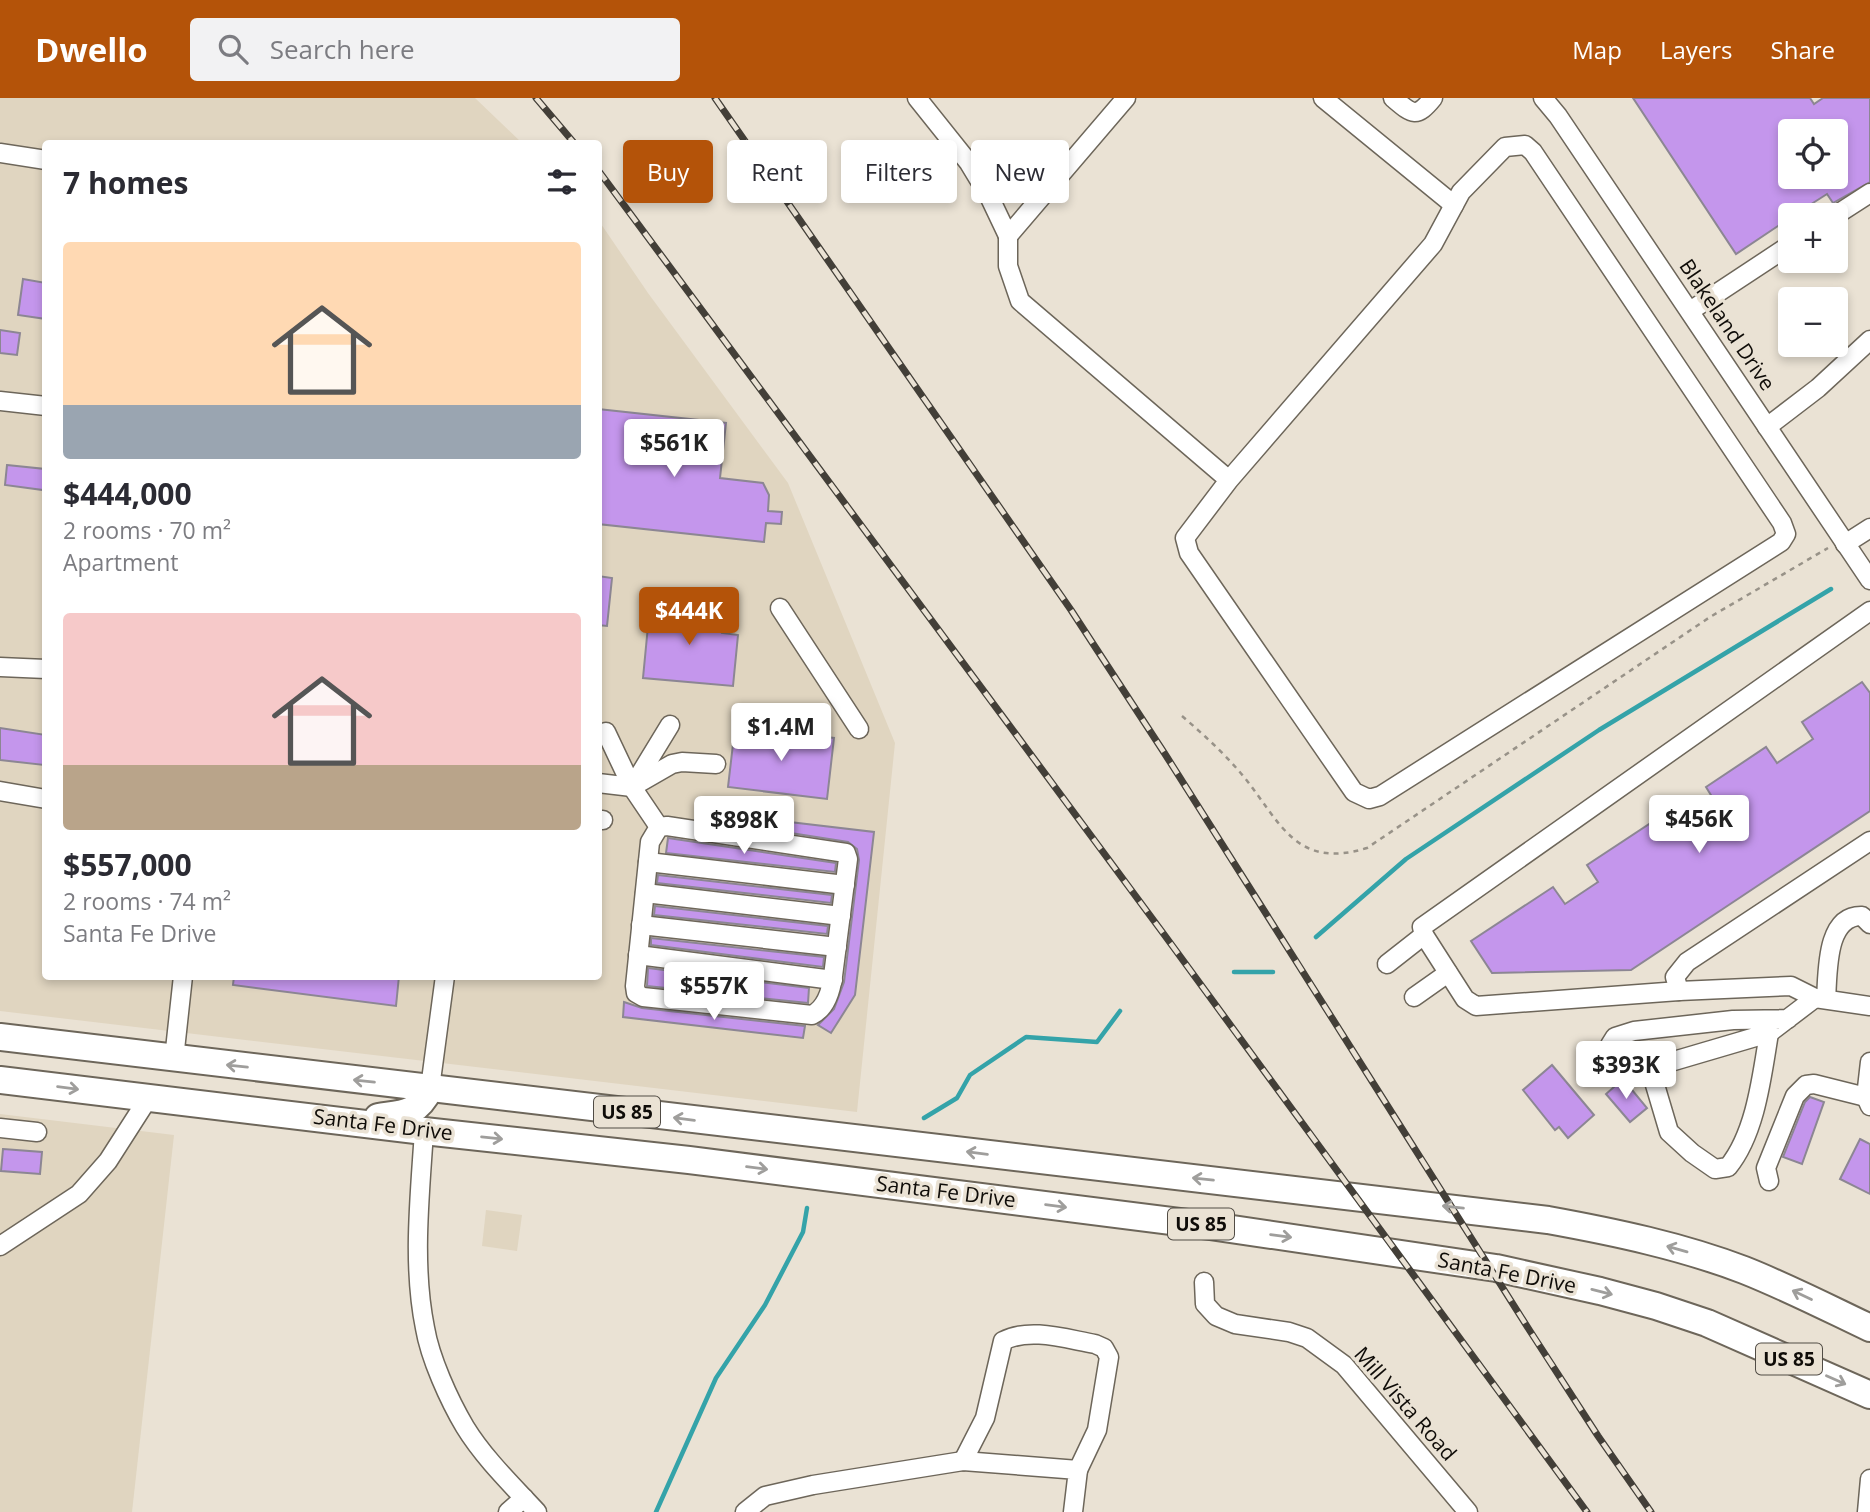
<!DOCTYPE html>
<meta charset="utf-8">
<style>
body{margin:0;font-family:"Open Sans",sans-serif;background:#f2f2f3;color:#2b2b33;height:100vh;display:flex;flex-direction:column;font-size:26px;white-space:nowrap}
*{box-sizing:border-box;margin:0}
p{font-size:23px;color:#7c7c81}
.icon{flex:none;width:38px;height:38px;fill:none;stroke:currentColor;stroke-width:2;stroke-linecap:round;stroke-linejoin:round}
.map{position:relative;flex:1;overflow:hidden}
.side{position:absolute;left:42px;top:42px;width:560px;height:840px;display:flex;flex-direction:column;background:#fff;border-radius:7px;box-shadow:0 4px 10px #0003}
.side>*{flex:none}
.guide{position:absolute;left:623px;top:42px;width:665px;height:63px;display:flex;gap:14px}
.fabs{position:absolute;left:1778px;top:21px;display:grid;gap:14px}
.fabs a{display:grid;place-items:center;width:70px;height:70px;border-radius:7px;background:#fff;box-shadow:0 4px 10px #0003;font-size:35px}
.price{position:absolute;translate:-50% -60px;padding:0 16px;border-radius:7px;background:#fff;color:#222;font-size:23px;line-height:46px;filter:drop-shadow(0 2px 4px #0008)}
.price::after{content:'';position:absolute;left:50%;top:42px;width:21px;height:16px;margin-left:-10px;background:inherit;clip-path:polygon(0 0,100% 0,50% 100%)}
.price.selected{background:#b45309;color:#fff}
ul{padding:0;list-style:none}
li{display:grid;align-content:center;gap:14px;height:371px;padding:0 21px}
li span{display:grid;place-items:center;height:217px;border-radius:7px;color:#555}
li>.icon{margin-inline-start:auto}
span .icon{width:126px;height:126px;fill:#fffc;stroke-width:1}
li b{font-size:30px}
h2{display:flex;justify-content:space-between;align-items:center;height:84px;padding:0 21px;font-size:30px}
.chip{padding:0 24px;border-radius:7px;background:#fff;box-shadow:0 4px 10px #0003;font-size:24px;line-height:63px}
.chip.selected{background:#b45309;color:#fff}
header{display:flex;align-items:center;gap:42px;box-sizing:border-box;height:98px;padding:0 35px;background:#b45309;color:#fff}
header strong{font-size:33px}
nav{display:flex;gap:38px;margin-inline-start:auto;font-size:24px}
.search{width:490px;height:63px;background:#f2f2f3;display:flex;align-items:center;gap:18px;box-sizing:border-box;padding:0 24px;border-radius:7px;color:#7c7c81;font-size:26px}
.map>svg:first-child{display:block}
</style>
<header>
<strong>Dwello</strong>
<div class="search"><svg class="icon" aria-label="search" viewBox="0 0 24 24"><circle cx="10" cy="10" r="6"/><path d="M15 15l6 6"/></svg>Search here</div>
<nav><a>Map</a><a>Layers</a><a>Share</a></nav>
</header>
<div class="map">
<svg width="1870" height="1414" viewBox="0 0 1870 1414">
<rect width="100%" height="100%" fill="#eae2d4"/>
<g fill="#e0d5c0">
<polygon points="0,0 475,0 522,45 46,46 46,878 598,878 599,123 648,195 788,385 895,645 857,1014 0,913"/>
<polygon points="0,1016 174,1037 132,1414 0,1414"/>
<polygon points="486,1112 522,1117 517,1153 482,1148"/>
</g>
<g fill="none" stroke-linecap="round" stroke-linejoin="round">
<g stroke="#34a3a9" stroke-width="4.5">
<polyline points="1316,839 1406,761 1599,632 1831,491"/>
<polyline points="1234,874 1273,874"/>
<polyline points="924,1020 957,1000 970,977 1026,939 1097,944 1120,913"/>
<polyline points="656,1414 716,1280 765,1207 803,1134 807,1110"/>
</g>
</g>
<g fill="#c496ec" stroke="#8c8693" stroke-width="2" fill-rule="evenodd">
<path d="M1633 0H1810L1814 6 1823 0H1870V84L1833 105 1827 96 1794 117H1790V120L1736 156ZM1790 33H1836V79H1790Z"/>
<polygon points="23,181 46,185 46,221 18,217"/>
<polygon points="0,232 20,235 17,257 0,255"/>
<polygon points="598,311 726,325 720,380 763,385 769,397 768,413 782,414 781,426 766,425 764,444 598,426"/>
<polygon points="7,367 45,371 43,392 5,387"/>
<polygon points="598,478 612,480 607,528 598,527"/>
<polygon points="650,507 724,514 722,535 738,537 733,588 643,580"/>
<polygon points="1862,584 1870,595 1870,713 1631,872 1492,875 1471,843 1553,789 1565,806 1598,784 1587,767 1669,713 1681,731 1717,707 1706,689 1766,649 1777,665 1813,641 1802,624"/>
<polygon points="735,629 834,640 827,701 728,689"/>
<polygon points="0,630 46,637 44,667 0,662"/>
<polygon points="721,716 874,734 855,897 831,935 818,927 834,911 844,884 859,762 857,751 848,744 720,724"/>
<polygon points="668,740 836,765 835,774 666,755"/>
<polygon points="658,777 832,797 831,805 657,785"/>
<polygon points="655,808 828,828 827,836 654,817"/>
<polygon points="651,840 824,859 823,869 651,847"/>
<polygon points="648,870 809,890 808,905 647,888"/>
<polygon points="234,878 399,878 396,908 233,887"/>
<polygon points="624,904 642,910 805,928 803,940 623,919"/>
<polygon points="1552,967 1594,1017 1568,1040 1559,1029 1555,1032 1523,992"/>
<polygon points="1623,981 1647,1010 1630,1024 1606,996"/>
<polygon points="1810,999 1824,1004 1802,1066 1783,1059 1805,1004"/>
<polygon points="1860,1041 1870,1046 1870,1096 1840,1081"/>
<polygon points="3,1051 42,1054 40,1076 1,1073"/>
</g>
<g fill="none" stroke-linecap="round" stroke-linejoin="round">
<defs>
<g id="minor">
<polyline points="917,0 969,65 989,98 1008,138 1126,0"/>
<polyline points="1323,0 1454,107"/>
<path d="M1393 0C1412 16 1416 21 1433 0"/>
<polyline points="1543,0 1558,18 1870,482"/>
<polyline points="0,55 46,62"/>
<polyline points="1836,117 1870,95"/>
<polyline points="1008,138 1008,168 1020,203 1229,382 1433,146 1461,94 1505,49 1525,47 1533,54 1782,425 1786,436 1781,444 1380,698 1369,701 1354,694 1189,455 1185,440 1229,382"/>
<polyline points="1690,213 1790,147"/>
<polyline points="0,303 46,308"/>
<polyline points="1767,329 1818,290 1870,242"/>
<polyline points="1845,446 1870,430"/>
<polyline points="780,510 859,631"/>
<polyline points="1870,513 1422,829 1424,837 1465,901 1476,908 1679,893 1791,888 1815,900 1870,908"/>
<polyline points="0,569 46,571"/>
<path d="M606 634 632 689 659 729 667 728 846 755 848 761 833 878C831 893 826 910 812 917L643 899 636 895 635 888 650 744 659 729"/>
<polyline points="598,685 632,689"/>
<polyline points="634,686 670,627"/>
<polyline points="632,689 672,666 682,664 716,666"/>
<polyline points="0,693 46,701"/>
<polyline points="598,722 603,722"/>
<polyline points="648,764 845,787"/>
<polyline points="645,795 841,818"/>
<polyline points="641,827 837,849"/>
<polyline points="638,857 833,882"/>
<polyline points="1387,866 1424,837"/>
<polyline points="1679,893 1675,879 1687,864 1870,743"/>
<polyline points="1414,899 1448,875"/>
<path d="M1826 901C1828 876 1825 817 1862 818L1870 826"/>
<path d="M1788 921 1733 922 1634 933 1615 939 1610 947C1621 963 1630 969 1650 970L1769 935 1815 900"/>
<polyline points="174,961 183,878"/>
<path d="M1650 970 1669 1034 1692 1055 1715 1071 1728 1069C1756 1035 1762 977 1769 935"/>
<polyline points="430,990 445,878"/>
<polyline points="1870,1008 1866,999 1870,964"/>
<polyline points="0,1030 37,1034"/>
<path d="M424 1033C420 1097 412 1166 425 1230 430 1260 449 1302 465 1329 484 1360 512 1387 537 1414"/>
<polyline points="1769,1083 1766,1070 1795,998 1806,987 1814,986 1866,999"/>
<polyline points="0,1148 79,1096 108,1063 149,999"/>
<polyline points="1204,1184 1205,1206 1216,1218 1235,1226 1289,1234 1307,1240 1344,1267 1468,1414"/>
<path d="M963 1363 985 1320 1003 1243C1030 1229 1066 1241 1095 1246L1104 1250 1109 1259 1097 1332 1078 1372"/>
<polyline points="508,1414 524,1400"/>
<polyline points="745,1414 765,1398 813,1387 963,1363 1078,1372 1073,1414"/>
<polyline points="1867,1414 1870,1381"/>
</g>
<g id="highway">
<path d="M0 939 1548 1122C1614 1134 1681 1148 1744 1172 1787 1189 1828 1210 1870 1230"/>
<polyline points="0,982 424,1033 689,1062 1211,1128 1496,1170 1600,1193 1656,1208 1707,1225 1870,1297"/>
<path d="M378 1019C404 1015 417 1017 430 990"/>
</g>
</defs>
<use href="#minor" stroke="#6d665a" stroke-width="21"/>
<use href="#highway" stroke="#6d665a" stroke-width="30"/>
<path stroke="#989288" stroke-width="2.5" stroke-dasharray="5 5" stroke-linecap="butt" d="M1182 618C1204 637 1225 656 1244 679 1281 725 1296 772 1367 750L1710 519 1828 450"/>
<use href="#minor" stroke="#fff" stroke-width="18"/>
<use href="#highway" stroke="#fff" stroke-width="26"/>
<defs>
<g id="rail">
<polyline points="536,0 575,46"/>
<polyline points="715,0 1071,512 1165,656 1530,1233 1598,1338 1651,1414"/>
<polyline points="598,72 1163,835 1587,1414"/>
</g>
</defs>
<use href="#rail" stroke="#433f38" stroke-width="7"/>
<use href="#rail" stroke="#eae2d4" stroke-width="4.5" stroke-dasharray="13" stroke-linecap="butt"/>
</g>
<defs><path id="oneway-shaft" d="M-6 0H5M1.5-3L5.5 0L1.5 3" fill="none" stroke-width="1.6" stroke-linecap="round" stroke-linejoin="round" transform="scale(1.75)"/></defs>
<g stroke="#9f9e9c">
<use href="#oneway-shaft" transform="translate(237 968) rotate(-174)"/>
<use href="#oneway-shaft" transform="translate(364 983) rotate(-174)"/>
<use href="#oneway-shaft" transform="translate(68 990) rotate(7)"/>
<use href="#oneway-shaft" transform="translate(684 1021) rotate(-173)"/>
<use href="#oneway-shaft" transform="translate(492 1040) rotate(6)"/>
<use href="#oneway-shaft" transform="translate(977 1055) rotate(-173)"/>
<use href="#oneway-shaft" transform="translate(757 1070) rotate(7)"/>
<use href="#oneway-shaft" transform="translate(1203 1081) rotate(-174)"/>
<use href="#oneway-shaft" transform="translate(1056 1108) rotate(7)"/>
<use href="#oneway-shaft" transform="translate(1453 1109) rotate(-174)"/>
<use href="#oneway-shaft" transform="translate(1281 1138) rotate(8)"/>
<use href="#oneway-shaft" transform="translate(1677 1151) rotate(-164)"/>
<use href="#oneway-shaft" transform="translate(1602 1194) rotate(14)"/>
<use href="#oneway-shaft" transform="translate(1802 1197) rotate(-155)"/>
<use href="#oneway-shaft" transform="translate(1836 1282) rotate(24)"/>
</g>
<g text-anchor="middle" stroke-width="7" stroke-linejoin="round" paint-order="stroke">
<g fill="#eae2d4" stroke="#514c45" stroke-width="2">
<rect x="594" y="998.5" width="66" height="31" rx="5"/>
<rect x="1168" y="1110.5" width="66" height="31" rx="5"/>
<rect x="1756" y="1245.5" width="66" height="31" rx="5"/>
</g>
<g font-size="19" font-weight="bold" fill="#0f0c08">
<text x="627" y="1021">US 85</text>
<text x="1201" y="1133">US 85</text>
<text x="1789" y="1268">US 85</text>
</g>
<g font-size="21" fill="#0f0c08" stroke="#eae2d4">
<text transform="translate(1727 227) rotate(56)" y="7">Blakeland Drive</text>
<text transform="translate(383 1027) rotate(7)" y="7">Santa Fe Drive</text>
<text transform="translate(946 1094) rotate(7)" y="7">Santa Fe Drive</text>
<text transform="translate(1507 1175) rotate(11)" y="7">Santa Fe Drive</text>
<text transform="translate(1405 1306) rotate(49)" y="7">Mill Vista Road</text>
</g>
</g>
</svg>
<div class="fabs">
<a><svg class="icon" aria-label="locate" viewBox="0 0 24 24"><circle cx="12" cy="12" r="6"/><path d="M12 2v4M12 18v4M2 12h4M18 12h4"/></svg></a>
<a>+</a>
<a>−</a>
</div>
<b class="price" style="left:674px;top:381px">$561K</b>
<b class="price selected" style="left:689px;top:549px">$444K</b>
<b class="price" style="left:781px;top:665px">$1.4M</b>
<b class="price" style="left:1699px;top:757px">$456K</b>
<b class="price" style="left:744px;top:758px">$898K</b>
<b class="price" style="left:714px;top:924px">$557K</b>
<b class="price" style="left:1626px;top:1003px">$393K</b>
<div class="guide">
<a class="chip selected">Buy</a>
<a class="chip">Rent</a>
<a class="chip">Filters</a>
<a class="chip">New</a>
</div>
<section class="side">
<h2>7 homes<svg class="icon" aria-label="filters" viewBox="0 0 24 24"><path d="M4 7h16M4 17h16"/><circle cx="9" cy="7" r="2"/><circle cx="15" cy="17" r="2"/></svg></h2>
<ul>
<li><span style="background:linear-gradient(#ffd9b3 75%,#9aa5b1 0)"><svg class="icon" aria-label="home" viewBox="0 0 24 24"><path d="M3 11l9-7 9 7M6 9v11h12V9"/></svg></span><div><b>$444,000</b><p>2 rooms · 70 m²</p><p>Apartment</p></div></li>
<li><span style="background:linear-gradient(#f6c9c9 70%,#b9a48a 0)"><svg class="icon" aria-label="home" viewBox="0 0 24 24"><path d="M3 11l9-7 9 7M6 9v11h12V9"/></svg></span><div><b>$557,000</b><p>2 rooms · 74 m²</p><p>Santa Fe Drive</p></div></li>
</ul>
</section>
</div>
